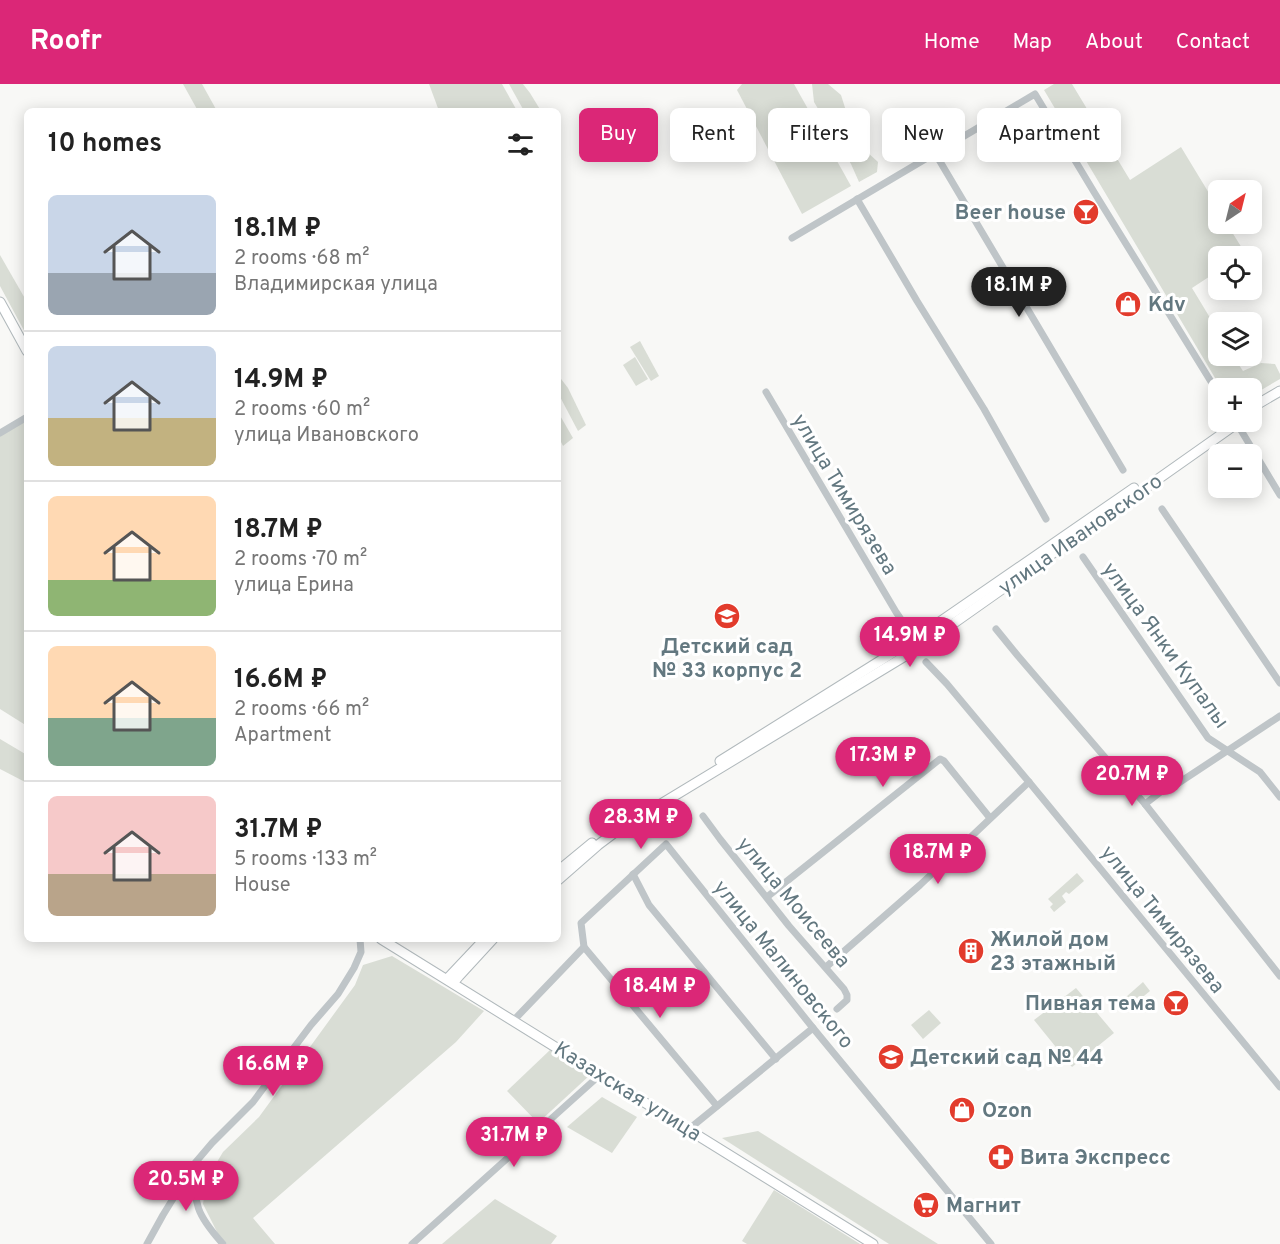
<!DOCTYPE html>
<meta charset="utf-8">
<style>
body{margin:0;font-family:Overpass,sans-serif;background:#f2f2f2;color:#222;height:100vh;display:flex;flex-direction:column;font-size:22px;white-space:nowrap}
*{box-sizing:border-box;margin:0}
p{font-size:20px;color:#767676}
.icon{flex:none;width:33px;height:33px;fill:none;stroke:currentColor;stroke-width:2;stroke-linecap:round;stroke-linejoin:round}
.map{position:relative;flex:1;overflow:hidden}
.details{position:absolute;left:24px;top:24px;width:537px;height:834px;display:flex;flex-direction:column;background:#fff;border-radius:9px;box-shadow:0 3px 15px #0003}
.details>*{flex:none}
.guide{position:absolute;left:579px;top:24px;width:570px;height:54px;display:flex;gap:12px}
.needle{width:39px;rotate:35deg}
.fabs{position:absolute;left:1208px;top:96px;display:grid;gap:12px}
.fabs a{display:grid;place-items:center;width:54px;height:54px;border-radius:9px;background:#fff;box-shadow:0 3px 15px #0003;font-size:30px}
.price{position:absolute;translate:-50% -51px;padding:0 14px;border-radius:21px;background:#db2777;color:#fff;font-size:20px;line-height:39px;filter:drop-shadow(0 2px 3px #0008)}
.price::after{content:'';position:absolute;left:50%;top:36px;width:18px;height:14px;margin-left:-9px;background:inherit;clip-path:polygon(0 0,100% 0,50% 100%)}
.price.on{background:#222;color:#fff}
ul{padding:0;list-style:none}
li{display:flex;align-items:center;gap:18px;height:150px;padding:0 24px}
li+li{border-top:2px solid #e0e0e0}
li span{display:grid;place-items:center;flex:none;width:168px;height:120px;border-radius:9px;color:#555}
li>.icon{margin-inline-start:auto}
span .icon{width:72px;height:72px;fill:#fffc;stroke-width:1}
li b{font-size:26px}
h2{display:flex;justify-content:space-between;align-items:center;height:72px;padding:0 24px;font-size:26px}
.chip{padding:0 21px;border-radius:9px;background:#fff;box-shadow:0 3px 15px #0003;font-size:21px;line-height:54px}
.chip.on{background:#db2777;color:#fff}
header{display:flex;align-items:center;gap:36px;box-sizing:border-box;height:84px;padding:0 30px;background:#db2777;color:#fff}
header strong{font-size:28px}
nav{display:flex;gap:33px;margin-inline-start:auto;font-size:21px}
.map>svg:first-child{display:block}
</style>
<header>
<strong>Roofr</strong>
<nav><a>Home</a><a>Map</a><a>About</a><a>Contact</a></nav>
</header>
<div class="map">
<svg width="1280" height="1160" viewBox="0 0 1280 1160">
<rect width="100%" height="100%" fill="#f8f8f6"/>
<g fill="#d9ddd5">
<polygon points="183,0 202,0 217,27 198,27"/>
<polygon points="429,0 502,0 516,25 516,27 439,27"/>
<polygon points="509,0 523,0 530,9 541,27 524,27"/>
<polygon points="742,0 794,0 851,102 802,130 737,6"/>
<polygon points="812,0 828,0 841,11 847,30 867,68 878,78 877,88 859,98 851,80 814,18"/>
<polygon points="1054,0 1072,0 1130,96 1181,63 1218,124 1218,140 1227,140 1245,169 1240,172 1218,172 1218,187 1192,204 1218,247 1218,272 1233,272 1243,287 1261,279 1275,280 1280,290 1280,295 1251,312 1251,304 1221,304 1044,6"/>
<polygon points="0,171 27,218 27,252 0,202"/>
<polygon points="640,257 659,292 651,297 630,263"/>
<polygon points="635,273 648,295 636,302 623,281"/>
<polygon points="558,291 568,304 586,341 578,347 558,309"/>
<polygon points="558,328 573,354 563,362 558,352"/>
<polygon points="27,333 27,642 0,625 0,350"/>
<polygon points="0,655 27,671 27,699 0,685"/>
<polygon points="1077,789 1084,797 1069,810 1066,808 1062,812 1066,818 1054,828 1050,823 1053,820 1048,815"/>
<polygon points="392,872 484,927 456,958 253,1134 275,1160 227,1160 218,1150 203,1120 206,1099 214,1083 223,1068 259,1033 355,901 363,881"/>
<polygon points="1143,898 1150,907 1133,921 1126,913"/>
<polygon points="1076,904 1114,949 1072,983 1034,936"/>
<polygon points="929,926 941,939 923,955 911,941"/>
<polygon points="550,966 590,991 538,1039 507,1007"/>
<polygon points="602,1013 637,1033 612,1069 567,1043"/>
<polygon points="758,1047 938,1160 889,1160 722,1054"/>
<polygon points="774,1106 860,1160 747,1160 742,1157"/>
<polygon points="495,1115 557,1152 551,1160 442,1160"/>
</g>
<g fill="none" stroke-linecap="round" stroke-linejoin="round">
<defs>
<g id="secondary">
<polyline points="0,218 27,267"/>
<polyline points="1251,324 1280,307"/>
<polyline points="720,677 915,555 1134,404"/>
<polyline points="558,787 592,759"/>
<polyline points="558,796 598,761 618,746 920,563 1239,338"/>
<polyline points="381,855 873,1160"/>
<polyline points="447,895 481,859"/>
<polyline points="453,899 459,892 493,855"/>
</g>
</defs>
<use href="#secondary" stroke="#b1b9bc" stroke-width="11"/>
<g stroke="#bfc5c8" stroke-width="7">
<polyline points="935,69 1123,386"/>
<polyline points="857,115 917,217 984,325 1046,435"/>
<polyline points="792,154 1035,10 1094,108 1218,309"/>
<polyline points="766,308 896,528 920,563"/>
<polyline points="1236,338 1280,411"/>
<polyline points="0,349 27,333"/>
<polyline points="1162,425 1280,599"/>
<polyline points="1083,473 1208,654 1260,688 1280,713"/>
<polyline points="996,545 1018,572 1145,720 1280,892"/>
<polyline points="926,578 947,600 1029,698 1280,1003"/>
<polyline points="1145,720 1163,706 1177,700 1280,632"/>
<polyline points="703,732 720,755 789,842 844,905 847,911 847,916 837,925"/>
<polyline points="633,790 649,821 776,975"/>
<polyline points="767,813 940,675 944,677 990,734"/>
<polyline points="584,863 717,1022"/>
<polyline points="826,883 920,801 1029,698"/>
<polyline points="514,936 584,863 581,839 666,760 813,944 991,1160"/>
<polyline points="689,1045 813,944"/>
<path d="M195 1082C194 1121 196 1130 223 1160"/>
<polyline points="147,1160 163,1131 195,1079 212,1059 253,1018 311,941 338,910 354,884 361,868 360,855"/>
<polyline points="412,1160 601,990"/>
</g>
<use href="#secondary" stroke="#fff" stroke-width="9"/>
</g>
<defs>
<symbol id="bar-disc" viewBox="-11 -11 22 22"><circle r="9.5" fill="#e23b2c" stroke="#fff"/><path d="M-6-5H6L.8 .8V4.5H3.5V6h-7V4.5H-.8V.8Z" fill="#fff"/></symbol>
<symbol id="shop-disc" viewBox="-11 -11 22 22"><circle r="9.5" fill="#e23b2c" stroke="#fff"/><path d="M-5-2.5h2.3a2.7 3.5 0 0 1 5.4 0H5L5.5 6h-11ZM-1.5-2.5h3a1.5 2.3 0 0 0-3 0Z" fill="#fff"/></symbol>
<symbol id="school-disc" viewBox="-11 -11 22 22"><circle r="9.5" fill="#e23b2c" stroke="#fff"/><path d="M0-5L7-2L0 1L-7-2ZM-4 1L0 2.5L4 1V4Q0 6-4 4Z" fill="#fff"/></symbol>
<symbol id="building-disc" viewBox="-11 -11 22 22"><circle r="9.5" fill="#e23b2c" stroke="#fff"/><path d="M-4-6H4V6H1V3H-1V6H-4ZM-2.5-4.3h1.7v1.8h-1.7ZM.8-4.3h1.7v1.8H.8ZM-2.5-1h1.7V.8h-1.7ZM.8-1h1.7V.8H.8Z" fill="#fff"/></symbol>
<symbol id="pharmacy-disc" viewBox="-11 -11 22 22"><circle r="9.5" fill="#e23b2c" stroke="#fff"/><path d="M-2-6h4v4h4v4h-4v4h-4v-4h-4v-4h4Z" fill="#fff"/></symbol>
<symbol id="supermarket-disc" viewBox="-11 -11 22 22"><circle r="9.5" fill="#e23b2c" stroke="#fff"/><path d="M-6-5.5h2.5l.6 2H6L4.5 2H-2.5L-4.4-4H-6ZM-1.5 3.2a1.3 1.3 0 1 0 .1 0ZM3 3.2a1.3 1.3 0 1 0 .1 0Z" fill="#fff"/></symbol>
</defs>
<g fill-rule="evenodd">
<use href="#bar-disc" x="1071" y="113" width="30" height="30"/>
<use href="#shop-disc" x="1113" y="205" width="30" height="30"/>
<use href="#school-disc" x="712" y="517" width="30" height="30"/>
<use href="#building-disc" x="956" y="852" width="30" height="30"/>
<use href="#bar-disc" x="1161" y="904" width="30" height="30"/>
<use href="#school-disc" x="876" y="958" width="30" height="30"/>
<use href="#shop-disc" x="947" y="1011" width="30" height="30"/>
<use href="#pharmacy-disc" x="986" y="1058" width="30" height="30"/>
<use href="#supermarket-disc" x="911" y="1106" width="30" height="30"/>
</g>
<g text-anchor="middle" stroke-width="6" stroke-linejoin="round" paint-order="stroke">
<g font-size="21" font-weight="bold" fill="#637880" stroke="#fff" text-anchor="start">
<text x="1066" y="135" text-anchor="end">Beer house</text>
<text x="1148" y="227">Kdv</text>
<text x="727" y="569" text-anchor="middle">Детский сад<tspan x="727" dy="24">№ 33 корпус 2</tspan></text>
<text x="990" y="862">Жилой дом<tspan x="990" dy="24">23 этажный</tspan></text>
<text x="1156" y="926" text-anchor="end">Пивная тема</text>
<text x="910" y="980">Детский сад № 44</text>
<text x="982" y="1033">Ozon</text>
<text x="1020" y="1080">Вита Экспресс</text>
<text x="946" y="1128">Магнит</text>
</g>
<g font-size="21" fill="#637880" stroke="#fff">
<text transform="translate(845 410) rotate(59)" y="7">улица Тимирязева</text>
<text transform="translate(1080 450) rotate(-35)" y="7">улица Ивановского</text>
<text transform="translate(1166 561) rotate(54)" y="7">улица Янки Купалы</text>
<text transform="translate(794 818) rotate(50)" y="7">улица Моисеева</text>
<text transform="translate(1163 835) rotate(51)" y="7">улица Тимирязева</text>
<text transform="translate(784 880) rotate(51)" y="7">улица Малиновского</text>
<text transform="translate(628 1007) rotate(32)" y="7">Казахская улица</text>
</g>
</g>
</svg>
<div class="fabs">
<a><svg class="needle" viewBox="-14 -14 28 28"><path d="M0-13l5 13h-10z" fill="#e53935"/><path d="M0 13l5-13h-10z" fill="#767676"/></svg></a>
<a><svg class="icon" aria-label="locate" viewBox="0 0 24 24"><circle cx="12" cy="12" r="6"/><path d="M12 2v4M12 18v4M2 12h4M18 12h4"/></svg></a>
<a><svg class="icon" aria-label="layers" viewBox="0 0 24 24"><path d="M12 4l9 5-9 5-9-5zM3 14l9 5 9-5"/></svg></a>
<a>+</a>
<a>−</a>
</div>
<b class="price on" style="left:1019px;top:234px">18.1M ₽</b>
<b class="price" style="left:910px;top:584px">14.9M ₽</b>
<b class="price" style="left:883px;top:704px">17.3M ₽</b>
<b class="price" style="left:1132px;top:723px">20.7M ₽</b>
<b class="price" style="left:641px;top:766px">28.3M ₽</b>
<b class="price" style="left:938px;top:801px">18.7M ₽</b>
<b class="price" style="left:660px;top:935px">18.4M ₽</b>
<b class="price" style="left:273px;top:1013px">16.6M ₽</b>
<b class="price" style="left:514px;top:1084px">31.7M ₽</b>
<b class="price" style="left:186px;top:1128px">20.5M ₽</b>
<div class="guide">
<a class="chip on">Buy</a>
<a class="chip">Rent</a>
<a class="chip">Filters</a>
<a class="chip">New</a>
<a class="chip">Apartment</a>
</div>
<section class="details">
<h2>10 homes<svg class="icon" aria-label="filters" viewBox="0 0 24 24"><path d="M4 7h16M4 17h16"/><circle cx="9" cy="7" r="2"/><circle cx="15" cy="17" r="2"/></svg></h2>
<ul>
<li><span style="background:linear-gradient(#c9d6e8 65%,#9aa5b1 0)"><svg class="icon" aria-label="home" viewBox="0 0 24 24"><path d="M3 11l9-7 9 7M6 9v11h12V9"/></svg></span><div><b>18.1M ₽</b><p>2 rooms · 68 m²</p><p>Владимирская улица</p></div></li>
<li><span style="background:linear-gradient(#c9d6e8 60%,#c2b280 0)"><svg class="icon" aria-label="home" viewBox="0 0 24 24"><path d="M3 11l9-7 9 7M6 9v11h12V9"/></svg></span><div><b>14.9M ₽</b><p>2 rooms · 60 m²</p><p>улица Ивановского</p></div></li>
<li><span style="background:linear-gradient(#ffd9b3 70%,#8fb573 0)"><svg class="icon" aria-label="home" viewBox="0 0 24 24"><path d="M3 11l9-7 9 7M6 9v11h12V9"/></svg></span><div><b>18.7M ₽</b><p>2 rooms · 70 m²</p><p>улица Ерина</p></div></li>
<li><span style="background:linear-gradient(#ffd9b3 60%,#7fa58c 0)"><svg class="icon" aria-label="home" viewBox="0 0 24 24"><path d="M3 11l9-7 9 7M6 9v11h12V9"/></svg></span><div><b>16.6M ₽</b><p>2 rooms · 66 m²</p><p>Apartment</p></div></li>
<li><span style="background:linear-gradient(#f6c9c9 65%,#b9a48a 0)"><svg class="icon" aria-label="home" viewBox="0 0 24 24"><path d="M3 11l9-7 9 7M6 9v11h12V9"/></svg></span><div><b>31.7M ₽</b><p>5 rooms · 133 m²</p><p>House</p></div></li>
</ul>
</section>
</div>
